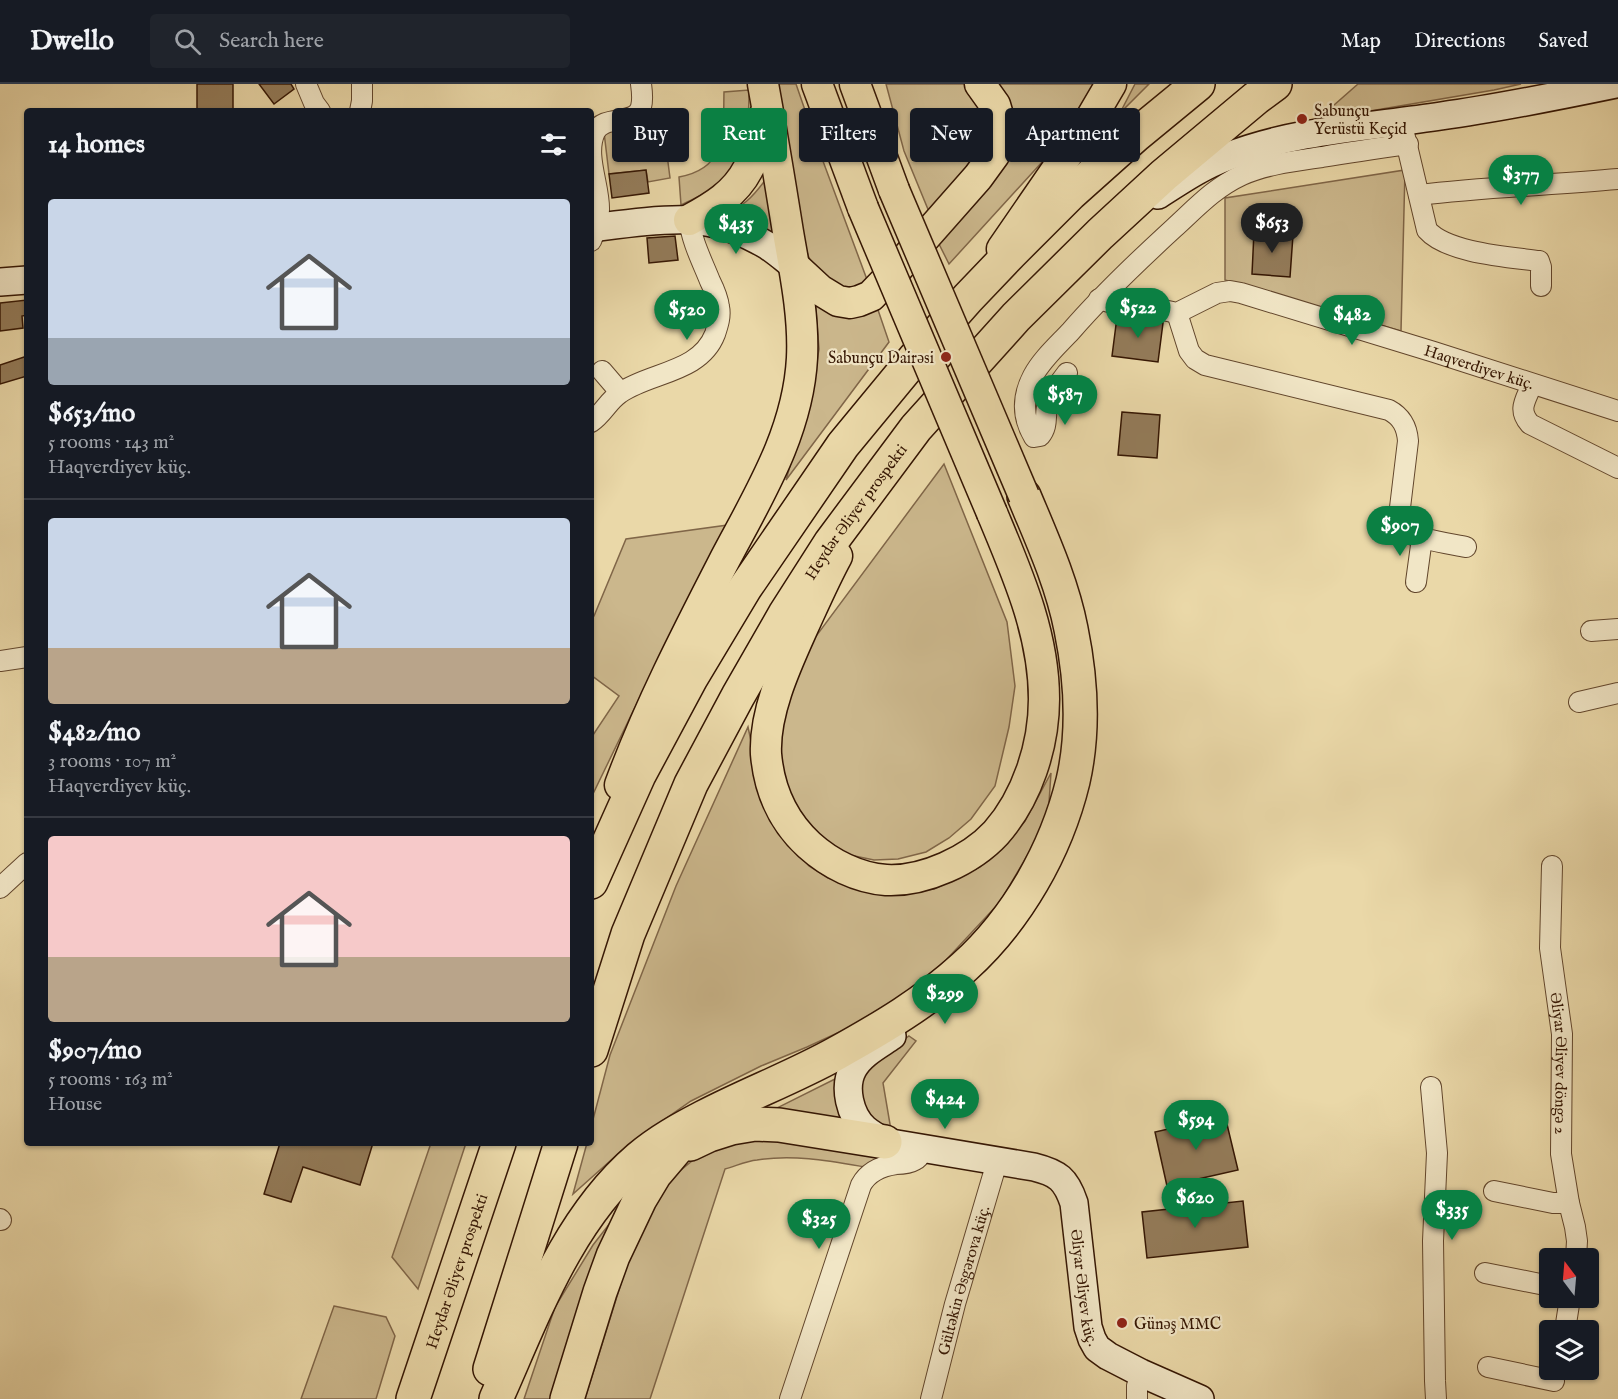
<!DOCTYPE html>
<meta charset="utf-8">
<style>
body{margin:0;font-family:"IM FELL English",serif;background:#20242c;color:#f1f3f6;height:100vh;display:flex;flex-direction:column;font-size:22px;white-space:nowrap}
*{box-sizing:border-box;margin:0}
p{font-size:20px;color:#9ea1a6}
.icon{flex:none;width:33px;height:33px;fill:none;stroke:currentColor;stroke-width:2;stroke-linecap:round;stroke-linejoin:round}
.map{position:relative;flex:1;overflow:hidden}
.side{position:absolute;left:24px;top:24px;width:570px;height:1038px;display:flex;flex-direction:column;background:#171b24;border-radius:6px;box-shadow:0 2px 4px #0004}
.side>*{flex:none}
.guide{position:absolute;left:612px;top:24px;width:570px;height:54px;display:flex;gap:12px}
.needle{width:39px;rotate:344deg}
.tools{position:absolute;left:1539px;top:1164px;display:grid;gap:12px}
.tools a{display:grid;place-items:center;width:60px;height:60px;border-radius:6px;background:#171b24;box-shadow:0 2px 4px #0004;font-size:30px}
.price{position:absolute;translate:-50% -51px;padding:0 14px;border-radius:21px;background:#0b8043;color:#fff;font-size:20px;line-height:39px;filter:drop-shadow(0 2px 3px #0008)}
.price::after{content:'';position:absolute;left:50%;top:36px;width:18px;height:14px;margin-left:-9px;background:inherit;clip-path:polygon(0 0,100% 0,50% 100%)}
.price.current{background:#222;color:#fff}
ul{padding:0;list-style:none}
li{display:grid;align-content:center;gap:12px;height:318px;padding:0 24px}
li+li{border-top:2px solid #363941}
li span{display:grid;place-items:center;height:186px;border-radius:6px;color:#555}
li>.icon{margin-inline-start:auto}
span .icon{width:108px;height:108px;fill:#fffc;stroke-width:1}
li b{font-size:26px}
h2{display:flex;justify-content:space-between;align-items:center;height:72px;padding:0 24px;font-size:26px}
.chip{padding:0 21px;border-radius:6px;background:#171b24;box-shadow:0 2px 4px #0004;font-size:21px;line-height:54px}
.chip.current{background:#0b8043;color:#fff}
header{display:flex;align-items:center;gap:36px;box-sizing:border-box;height:84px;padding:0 30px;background:#171b24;border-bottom:2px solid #363941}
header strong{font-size:28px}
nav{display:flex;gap:33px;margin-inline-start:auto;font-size:21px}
.search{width:420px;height:54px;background:#20242c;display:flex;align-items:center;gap:15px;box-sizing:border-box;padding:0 21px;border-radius:6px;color:#9ea1a6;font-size:22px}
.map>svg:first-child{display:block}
</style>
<header>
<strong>Dwello</strong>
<div class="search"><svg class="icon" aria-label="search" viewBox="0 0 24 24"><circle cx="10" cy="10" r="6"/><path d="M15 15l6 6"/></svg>Search here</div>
<nav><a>Map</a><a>Directions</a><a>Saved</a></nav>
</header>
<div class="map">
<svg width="1618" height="1315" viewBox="0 0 1618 1315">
<rect width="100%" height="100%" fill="#ead8a8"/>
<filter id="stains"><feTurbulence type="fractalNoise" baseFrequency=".00333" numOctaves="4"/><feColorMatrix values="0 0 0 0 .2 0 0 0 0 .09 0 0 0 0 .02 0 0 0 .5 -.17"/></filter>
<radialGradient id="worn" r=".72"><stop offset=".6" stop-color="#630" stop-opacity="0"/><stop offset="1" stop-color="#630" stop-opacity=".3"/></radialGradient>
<g fill="#cbb78c" stroke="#806648" stroke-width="1.5">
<polygon points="776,0 796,0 817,61 869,201 845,205 820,190 809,174 803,155"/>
<polygon points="886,0 964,0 976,11 990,48 984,72 932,135 904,67"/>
<polygon points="996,0 1097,0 1065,53 949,180 937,156 1003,79"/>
<polygon points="1135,0 1149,0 1120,29"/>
<polygon points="1358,0 1521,0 1494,6 1317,36"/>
<path d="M749 6C749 37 748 76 722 98 710 108 695 114 681 121L679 93C728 84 723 48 724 8Z"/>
<polygon points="632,43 665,55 670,94 648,98 646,86 609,90 604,48"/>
<polygon points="1405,86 1401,247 1225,196 1225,114"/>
<path d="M766 95 774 151 721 132C743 123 752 114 766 95Z"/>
<polygon points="815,214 877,223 889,258 786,396 813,302 819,265"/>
<polygon points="944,380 1007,538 1015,602 1009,643 995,702 971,735 949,754 926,768 898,775 874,776 840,769 812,750 787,715 779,674 782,634 808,563"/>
<polygon points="728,441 639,615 591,714 591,654 619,612 591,591 591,532 594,532 626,455"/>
<polygon points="748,643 758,690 772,736 809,782 828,794 856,803 892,810 934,805 980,783 1025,737 1051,689 1048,733 1027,772 1000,818 946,876 883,928 807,963 761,982 691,1017 628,1061 573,1110 587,1059 591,1059 591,1043 610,971 676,802"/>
<polygon points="909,952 916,957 883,999 891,1046 870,1033 862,1024 861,991 884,970"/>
<polygon points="841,992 844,1035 761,1032"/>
<path d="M778 1054 888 1067 865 1083C830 1077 793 1070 757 1076 746 1077 736 1082 725 1085L650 1315H585L633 1161 645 1130 671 1094 702 1069 732 1059Z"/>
<polygon points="431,1059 466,1059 418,1205 392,1173"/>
<polygon points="621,1125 557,1315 524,1315 555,1223 593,1161"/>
<polygon points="334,1222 386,1233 395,1252 376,1315 301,1315"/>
</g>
<g fill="#937b59" stroke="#351603" stroke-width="1.5">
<rect x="197" y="0" width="36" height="27"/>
<polygon points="259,0 291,0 294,5 274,20"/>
<polygon points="646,86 649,109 612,114 609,90"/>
<polygon points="1254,148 1293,151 1290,193 1252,190"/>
<polygon points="675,152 678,176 649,179 647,154"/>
<polygon points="27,216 27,231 22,232 23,244 0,247 0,219"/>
<polygon points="1117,233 1163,239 1158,278 1112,272"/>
<polygon points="27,272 27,292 0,300 0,281"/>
<polygon points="1122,328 1160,331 1157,374 1118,371"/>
<polygon points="1225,1032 1238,1086 1167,1102 1155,1048"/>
<polygon points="280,1059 291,1060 291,1059 373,1059 360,1101 303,1083 291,1118 264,1110"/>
<polygon points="1243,1117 1248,1163 1147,1174 1142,1128"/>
</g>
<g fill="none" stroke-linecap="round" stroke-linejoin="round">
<defs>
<g id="street">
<polyline points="306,0 314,19 320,27"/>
<polyline points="360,27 362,17 362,0"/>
<path d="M1404 49 1427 146C1447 169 1509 173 1539 177L1541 183V202"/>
<path d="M1419 111C1485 103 1552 101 1618 95"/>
<path d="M591 157C595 147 599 138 599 126 600 102 584 71 595 48 604 30 636 42 641 23 643 16 642 7 641 0"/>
<path id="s1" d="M1099 215 1112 219H1131L1177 229 1217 209 1230 207 1241 209 1434 268 1618 327"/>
<path d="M1177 229 1189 267 1195 275 1205 281 1389 326C1402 333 1407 343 1408 357L1399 432C1400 437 1400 442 1404 446 1414 455 1452 460 1466 463"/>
<polyline points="602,287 620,308"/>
<path d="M1067 289C1060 298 1052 308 1048 319 1044 331 1049 341 1040 352L1034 353C1022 333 1022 313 1033 292 1042 275 1058 261 1071 247 1103 210 1138 177 1174 144 1197 123 1214 104 1242 91 1267 80 1295 77 1322 73 1351 68 1379 64 1408 60"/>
<path d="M1532 300C1526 316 1517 325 1530 340L1618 384"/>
<path d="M591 338C603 330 608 317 620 309 650 288 700 289 715 250 718 241 721 232 719 223 718 214 714 205 710 197 702 177 692 158 689 136"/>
<polyline points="1416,498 1422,454"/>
<polyline points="1591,547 1618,545"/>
<polyline points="0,577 27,573"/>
<polyline points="1579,618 1618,609"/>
<path id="s2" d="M1552 782 1550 864 1562 950 1561 1070 1569 1119 1575 1143 1577 1157 1576 1174"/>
<polyline points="0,804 27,779"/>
<polyline points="1431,1003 1437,1069 1433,1157 1435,1297 1436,1315"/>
<polyline points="1494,1107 1553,1119 1569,1119"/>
<polyline points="0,1135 1,1136"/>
<polyline points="1485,1189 1550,1202"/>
<polyline points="1565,1246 1570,1214"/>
<polyline points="1488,1283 1554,1297"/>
<path d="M790 1315 861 1101C868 1088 882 1082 896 1080 902 1080 910 1079 915 1076 920 1074 921 1069 923 1065"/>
<path id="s3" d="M931 1315 955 1220 997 1078"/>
<polyline points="1137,1315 1137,1302 1141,1289"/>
</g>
<g id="secondary">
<path d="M1158 111C1180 97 1202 82 1226 73 1294 46 1369 43 1441 32 1500 24 1558 12 1616 0"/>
<path d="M591 144C623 140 657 135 689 136 716 137 745 148 768 162 777 168 785 175 794 182"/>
<polyline points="0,198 27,196"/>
<path id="s4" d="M892 952C879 961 861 970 853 985 843 1003 850 1032 865 1045 871 1050 878 1054 885 1058L1034 1083C1058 1089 1066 1095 1074 1119L1088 1243 1092 1255 1097 1264 1108 1272 1141 1289 1200 1315"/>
</g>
<g id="primary">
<polyline points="817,0 863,124"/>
<polyline points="855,0 894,106"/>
<path d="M689 136C713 123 735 110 748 85 757 69 760 49 764 32"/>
<polyline points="1002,165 1084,46 1111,0"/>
<polyline points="794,182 820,206 838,217 850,219 859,217 871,212 896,186 978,93 994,71 1001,52 1000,38 995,21 980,0"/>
<path d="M837 472C825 494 815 517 804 541 787 579 764 627 766 670 769 705 783 737 809 761 830 780 858 794 886 796 924 798 971 776 996 749 1027 714 1044 662 1044 615 1044 549 1017 489 992 429"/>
<path d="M620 701C648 625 686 551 723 479 757 414 798 350 802 274 804 232 795 189 788 148 780 98 772 49 763 0"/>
</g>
<g id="highway">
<polyline points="591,798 639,691 691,594 745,504 843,361 914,275 968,214 1010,170 1070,110 1136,51 1198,0"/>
<path id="s5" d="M591 966 628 850 691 700 738 612 785 530 831 458 916 344 1016 233 1100 150 1164 91 1256 14 1275 0"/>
<polyline points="690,1060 709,1051 731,1044 755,1040 779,1041 885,1058"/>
<polyline points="490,1285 561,1059"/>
<path id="s6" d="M413 1315 499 1059"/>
<path d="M496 1315C534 1230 567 1136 639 1074 659 1057 681 1045 704 1033 748 1010 794 993 837 969 882 944 926 918 964 883 1017 835 1056 767 1073 697 1084 649 1081 594 1071 545 1062 499 1042 455 1024 412"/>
<polyline points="567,1315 600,1208 613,1172 640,1115 655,1090 683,1057"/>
</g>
</defs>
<use href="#street" stroke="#62462c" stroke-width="22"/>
<use href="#secondary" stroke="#351603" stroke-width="30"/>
<use href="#primary" stroke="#351603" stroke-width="33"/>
<use href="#highway" stroke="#351603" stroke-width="36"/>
<use href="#street" stroke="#f1e6c6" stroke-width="20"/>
<use href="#secondary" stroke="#f1e6c6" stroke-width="27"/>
<use href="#primary" stroke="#ead8a8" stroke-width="30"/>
<use href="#highway" stroke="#ead8a8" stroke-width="33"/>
<defs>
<g id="primary-bridge">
<polyline points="894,106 1024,412"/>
<polyline points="863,124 992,429"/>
</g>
</defs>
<use href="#primary-bridge" stroke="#351603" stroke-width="33" stroke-linecap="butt"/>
<use href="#primary-bridge" stroke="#ead8a8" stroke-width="30"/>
</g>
<g fill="#8f2418" stroke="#f1e6c6" stroke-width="2">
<circle cx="1302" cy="35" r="6"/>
<circle cx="946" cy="273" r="6"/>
<circle cx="1122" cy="1239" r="6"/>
</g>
<g text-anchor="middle" stroke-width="4.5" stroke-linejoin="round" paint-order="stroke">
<g font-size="16" fill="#351603" stroke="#f1e6c6" text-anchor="start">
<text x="1314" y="32">Sabunçu<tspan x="1314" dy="18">Yerüstü Keçid</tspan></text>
<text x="934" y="279" text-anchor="end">Sabunçu Dairəsi</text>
<text x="1134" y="1245">Günəş MMC</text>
</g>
<g font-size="16" fill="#351603" stroke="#f1e6c6">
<text dy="6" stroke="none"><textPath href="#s1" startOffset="398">Haqverdiyev küç.</textPath></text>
<text dy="6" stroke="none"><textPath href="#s5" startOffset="603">Heydər Əliyev prospekti</textPath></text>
<text dy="6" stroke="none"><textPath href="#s2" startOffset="198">Əliyar Əliyev döngə 2</textPath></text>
<text dy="6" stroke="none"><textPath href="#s6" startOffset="135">Heydər Əliyev prospekti</textPath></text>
<text dy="6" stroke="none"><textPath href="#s3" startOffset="123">Gültəkin Əsgərova küç.</textPath></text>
<text dy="6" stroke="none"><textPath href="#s4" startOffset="434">Əliyar Əliyev küç.</textPath></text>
</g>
</g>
<rect width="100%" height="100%" filter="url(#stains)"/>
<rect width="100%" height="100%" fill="url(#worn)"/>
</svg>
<div class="tools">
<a><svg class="needle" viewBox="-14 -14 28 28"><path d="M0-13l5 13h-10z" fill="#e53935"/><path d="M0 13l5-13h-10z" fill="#9ea1a6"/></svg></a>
<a><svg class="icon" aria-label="layers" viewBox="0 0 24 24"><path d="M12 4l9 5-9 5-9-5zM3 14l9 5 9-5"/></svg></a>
</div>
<b class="price" style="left:1521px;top:122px">$377</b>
<b class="price current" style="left:1272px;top:170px">$653</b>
<b class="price" style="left:736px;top:171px">$435</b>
<b class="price" style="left:1138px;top:255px">$522</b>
<b class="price" style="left:687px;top:257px">$520</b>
<b class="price" style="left:1352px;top:262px">$482</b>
<b class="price" style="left:1065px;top:342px">$587</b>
<b class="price" style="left:1400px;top:473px">$907</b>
<b class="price" style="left:945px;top:941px">$299</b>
<b class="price" style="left:945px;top:1046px">$424</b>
<b class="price" style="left:1196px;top:1067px">$594</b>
<b class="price" style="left:1195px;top:1145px">$620</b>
<b class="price" style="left:1452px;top:1157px">$335</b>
<b class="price" style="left:819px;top:1166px">$325</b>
<div class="guide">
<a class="chip">Buy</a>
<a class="chip current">Rent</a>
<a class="chip">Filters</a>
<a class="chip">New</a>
<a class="chip">Apartment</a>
</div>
<section class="side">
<h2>14 homes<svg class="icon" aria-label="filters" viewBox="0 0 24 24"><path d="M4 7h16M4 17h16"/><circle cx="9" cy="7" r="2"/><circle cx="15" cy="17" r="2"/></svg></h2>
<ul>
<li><span style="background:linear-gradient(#c9d6e8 75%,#9aa5b1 0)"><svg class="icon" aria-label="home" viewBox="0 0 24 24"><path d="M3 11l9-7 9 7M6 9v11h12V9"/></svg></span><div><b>$653/mo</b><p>5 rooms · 143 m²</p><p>Haqverdiyev küç.</p></div></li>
<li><span style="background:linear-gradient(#c9d6e8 70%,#b9a48a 0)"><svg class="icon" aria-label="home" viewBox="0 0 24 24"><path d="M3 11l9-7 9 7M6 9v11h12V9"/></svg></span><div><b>$482/mo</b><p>3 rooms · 107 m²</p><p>Haqverdiyev küç.</p></div></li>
<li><span style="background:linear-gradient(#f6c9c9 65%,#b9a48a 0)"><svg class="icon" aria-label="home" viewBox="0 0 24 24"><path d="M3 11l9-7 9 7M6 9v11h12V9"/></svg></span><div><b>$907/mo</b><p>5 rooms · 163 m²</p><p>House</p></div></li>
</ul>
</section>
</div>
